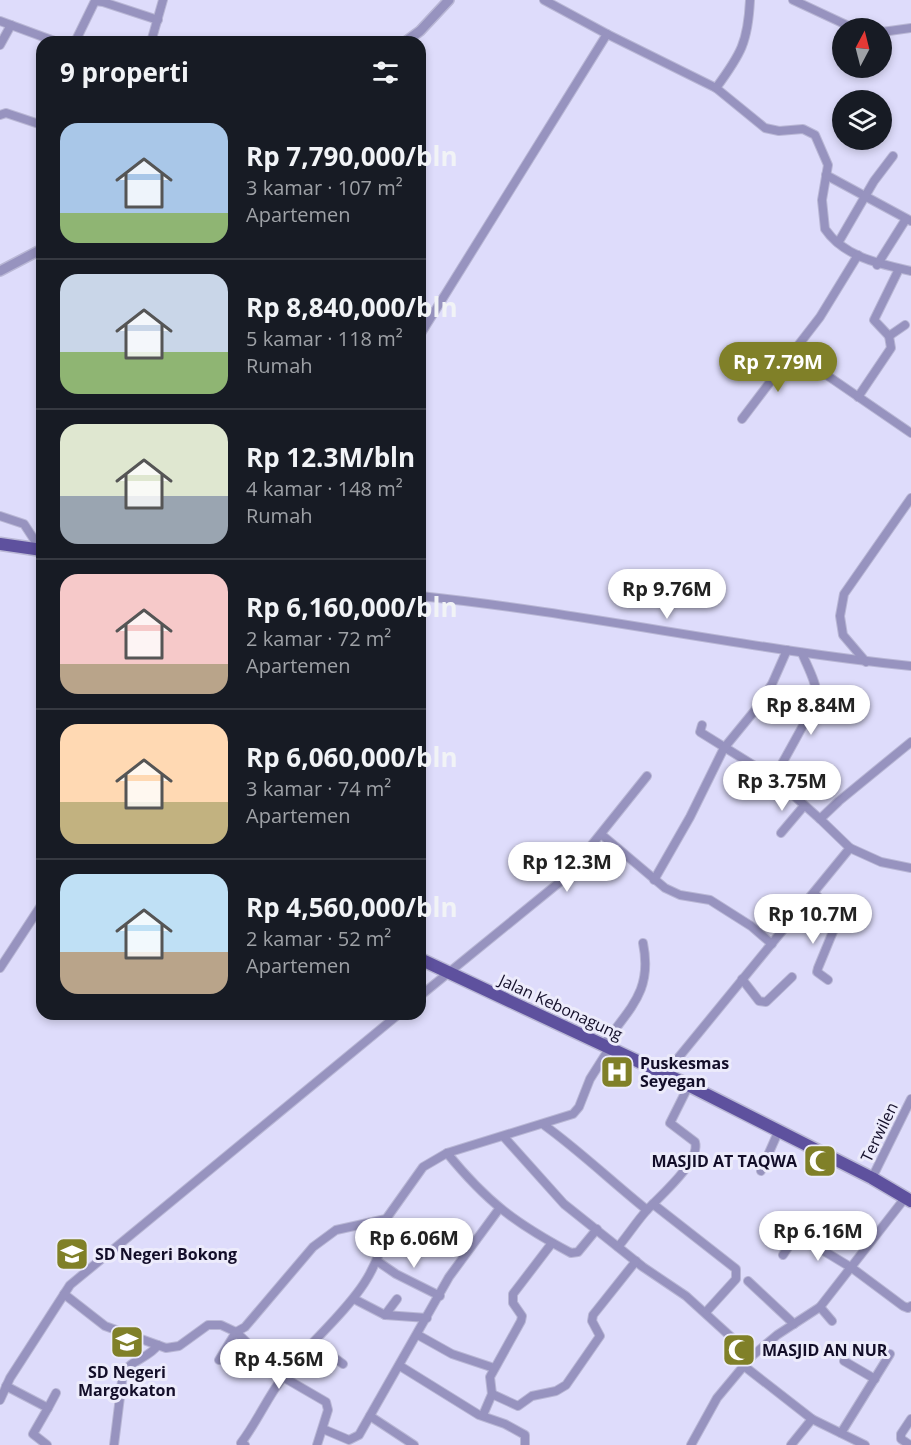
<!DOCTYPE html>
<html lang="id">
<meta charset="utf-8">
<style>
body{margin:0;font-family:"Open Sans",sans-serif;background:#242831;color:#f1f3f6;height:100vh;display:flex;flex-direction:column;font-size:22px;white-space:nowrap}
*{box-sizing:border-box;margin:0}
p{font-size:20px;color:#9ea1a6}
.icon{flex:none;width:33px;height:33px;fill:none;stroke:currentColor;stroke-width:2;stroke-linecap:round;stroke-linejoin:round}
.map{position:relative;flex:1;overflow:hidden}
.panel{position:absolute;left:36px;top:36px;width:390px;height:984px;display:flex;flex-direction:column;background:#171b24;border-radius:18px;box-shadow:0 3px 9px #0003}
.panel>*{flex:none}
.needle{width:39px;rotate:7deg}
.controls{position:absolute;left:832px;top:18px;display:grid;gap:12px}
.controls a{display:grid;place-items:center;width:60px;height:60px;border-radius:50%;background:#171b24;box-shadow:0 3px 9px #0003;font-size:30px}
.price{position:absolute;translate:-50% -51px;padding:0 14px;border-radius:21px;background:#fff;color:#222;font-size:20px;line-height:39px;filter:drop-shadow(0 2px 3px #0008)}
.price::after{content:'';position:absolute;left:50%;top:36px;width:18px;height:14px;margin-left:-9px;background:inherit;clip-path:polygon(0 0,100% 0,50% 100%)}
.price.current{background:#808028;color:#fff}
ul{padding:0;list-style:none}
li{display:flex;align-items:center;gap:18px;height:150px;padding:0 24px}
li+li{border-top:2px solid #363941}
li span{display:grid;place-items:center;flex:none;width:168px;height:120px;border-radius:18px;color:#555}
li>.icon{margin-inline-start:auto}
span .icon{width:72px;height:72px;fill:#fffc;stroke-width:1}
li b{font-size:26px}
h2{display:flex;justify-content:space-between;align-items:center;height:72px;padding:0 24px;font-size:26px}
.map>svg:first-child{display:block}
</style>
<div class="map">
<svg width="911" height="1445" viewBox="0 0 911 1445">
<rect width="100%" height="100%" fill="#dedcfb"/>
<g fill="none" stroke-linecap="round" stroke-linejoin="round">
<defs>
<g id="minor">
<polyline points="793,0 853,28"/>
<polyline points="0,21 57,42"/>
<polyline points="882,32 911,28"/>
<path d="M607 34 716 88 765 128 779 131 803 129 815 135 828 165 822 200 825 229C844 257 880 264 911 271"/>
<polyline points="75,42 95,1 103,2 158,20"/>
<polyline points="151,42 163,0"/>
<polyline points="0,45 11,25"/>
<path d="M716 88C741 54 748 42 750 0"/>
<polyline points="0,115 6,113 42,125"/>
<polyline points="826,175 911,221"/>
<polyline points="838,243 874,181 893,156"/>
<polyline points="858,255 820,317 793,352 911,433"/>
<polyline points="877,265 906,219"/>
<polyline points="420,335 607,34 544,0"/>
<polyline points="889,336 905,325"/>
<polyline points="858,397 891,348 889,336 874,320 899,269"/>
<polyline points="742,419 793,352"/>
<polyline points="0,516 24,524 41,550"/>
<path d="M420 596C584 613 746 649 911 666"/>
<path d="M802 653C807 666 817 683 817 697 817 702 780 767 774 778L820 819"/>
<polyline points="866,662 843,635 840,616 844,594 911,498"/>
<polyline points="702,725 700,732 774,778"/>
<polyline points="781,833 803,807"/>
<polyline points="602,835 665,888 680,895 710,900 751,926 772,944"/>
<polyline points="850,848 881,862 911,868"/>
<polyline points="654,880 690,817 724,748 756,709 772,684 787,650"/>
<polyline points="814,893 839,917 818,968 817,972 828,980"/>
<polyline points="0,968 42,904"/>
<polyline points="742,979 759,1001 766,1002 792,977"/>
<polyline points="420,996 566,877 647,776"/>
<path d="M603 1046C629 1008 653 992 643 943"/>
<polyline points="665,1074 850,848 820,819 839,801 911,742"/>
<path d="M544 1125C580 1151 612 1182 647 1210"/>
<polyline points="504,1137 564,1204 643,1267 686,1296 752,1356"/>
<path d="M447 1153C487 1202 515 1223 571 1253L578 1252 597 1229"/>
<polyline points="761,1171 779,1130"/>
<polyline points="872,1178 911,1099"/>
<polyline points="653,1204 736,1269 736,1279 706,1312"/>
<path d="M618 1247C628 1235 637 1221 647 1210 660 1196 701 1161 695 1142L670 1123 689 1085"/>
<polyline points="783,1255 795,1237 799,1236 852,1268 903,1306 908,1308 911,1306"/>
<polyline points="377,1261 396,1274 440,1296"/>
<polyline points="748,1281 794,1324"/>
<polyline points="64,1294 105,1326 166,1348 179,1346 208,1325 221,1325 236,1332 245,1327 313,1247 336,1230 386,1219 423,1167 447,1153 573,1114 579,1107 590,1079 609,1049"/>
<polyline points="354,1299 385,1315 427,1318"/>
<polyline points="820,1307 832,1321"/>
<polyline points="385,1315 397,1299"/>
<polyline points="418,1335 452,1354 494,1368"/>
<polyline points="314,1343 343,1364"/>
<polyline points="219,1360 236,1332 283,1377 326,1402 328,1410 317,1445"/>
<polyline points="844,1361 875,1379"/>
<polyline points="400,1366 479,1415 505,1424 525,1435 525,1445"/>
<polyline points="744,1366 812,1419 865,1445"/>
<polyline points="6,1386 48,1408 33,1434 47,1445"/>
<polyline points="492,1394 518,1406 532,1396 556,1391 566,1385 600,1336 592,1321 593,1315 636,1261"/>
<polyline points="0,1400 10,1378 70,1285 399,1014"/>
<polyline points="48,1408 56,1393"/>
<polyline points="483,1415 492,1394 490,1377 521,1321 522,1316 513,1303 513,1294 552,1243"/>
<polyline points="370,1416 414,1445"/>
<polyline points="323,1429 349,1440 359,1435 449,1277 499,1209"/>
<polyline points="841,1433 890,1354"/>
<path d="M114 1445 123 1373C131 1360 149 1358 158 1345"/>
<path d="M245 1445 241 1443C257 1422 267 1398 283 1377 322 1325 382 1290 386 1219"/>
<polyline points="691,1445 717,1398 752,1356 777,1335 820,1307 905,1198"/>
<polyline points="791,1445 812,1419"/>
<polyline points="910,1445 901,1439 901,1434 911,1419"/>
</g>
<g id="tertiary">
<polyline points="405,42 420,31 449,0"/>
<polyline points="0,271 42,249"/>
</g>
<g id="primary">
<polyline points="0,544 42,550"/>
<polyline points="420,959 682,1082 872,1178 911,1201"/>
</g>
</defs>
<use href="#minor" stroke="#b9b7d5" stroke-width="10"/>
<use href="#tertiary" stroke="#b9b7d5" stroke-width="12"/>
<use href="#primary" stroke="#b9b7d5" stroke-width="15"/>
<use href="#minor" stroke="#9793bf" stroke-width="8"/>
<use href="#tertiary" stroke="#9793bf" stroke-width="9"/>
<use href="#primary" stroke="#5e519e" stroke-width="12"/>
</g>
<defs>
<symbol id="hospital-square" viewBox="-11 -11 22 22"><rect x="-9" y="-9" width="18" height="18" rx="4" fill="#808028" stroke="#ecebfb"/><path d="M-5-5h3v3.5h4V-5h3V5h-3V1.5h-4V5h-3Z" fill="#fff"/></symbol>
<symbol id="mosque-square" viewBox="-11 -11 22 22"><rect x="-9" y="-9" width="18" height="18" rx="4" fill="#808028" stroke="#ecebfb"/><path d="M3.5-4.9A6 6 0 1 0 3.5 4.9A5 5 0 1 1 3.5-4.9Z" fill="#fff"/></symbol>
<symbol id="school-square" viewBox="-11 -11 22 22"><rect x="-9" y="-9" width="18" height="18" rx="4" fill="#808028" stroke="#ecebfb"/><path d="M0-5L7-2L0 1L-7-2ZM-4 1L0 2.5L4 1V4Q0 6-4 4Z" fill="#fff"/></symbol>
</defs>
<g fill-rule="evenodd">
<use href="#hospital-square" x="598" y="1053" width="38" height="38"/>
<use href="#mosque-square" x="801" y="1142" width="38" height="38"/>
<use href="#school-square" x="53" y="1235" width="38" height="38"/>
<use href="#school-square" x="108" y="1323" width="38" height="38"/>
<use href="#mosque-square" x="720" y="1331" width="38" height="38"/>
</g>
<g text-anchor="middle" stroke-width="6" stroke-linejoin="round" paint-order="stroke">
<g font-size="16" fill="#130e29" stroke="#ecebfb">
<text transform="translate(561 1007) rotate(25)" y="6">Jalan Kebonagung</text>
<text transform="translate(879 1132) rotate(-64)" y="6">Terwilen</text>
</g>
<g font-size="16" font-weight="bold" fill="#130e29" stroke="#ecebfb" text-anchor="start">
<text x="640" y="1069">Puskesmas<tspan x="640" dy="18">Seyegan</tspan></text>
<text x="797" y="1167" text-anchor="end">MASJID AT TAQWA</text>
<text x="95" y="1260">SD Negeri Bokong</text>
<text x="762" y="1356">MASJID AN NUR</text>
<text x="127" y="1378" text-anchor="middle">SD Negeri<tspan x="127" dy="18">Margokaton</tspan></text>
</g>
</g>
</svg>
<div class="controls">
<a><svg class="needle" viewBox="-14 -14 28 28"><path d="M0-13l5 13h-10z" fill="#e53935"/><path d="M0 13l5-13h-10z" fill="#9ea1a6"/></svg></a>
<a><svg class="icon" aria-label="layers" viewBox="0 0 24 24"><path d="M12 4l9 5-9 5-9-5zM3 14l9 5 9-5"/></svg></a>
</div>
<b class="price current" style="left:778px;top:393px">Rp 7.79M</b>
<b class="price" style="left:667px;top:620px">Rp 9.76M</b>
<b class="price" style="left:811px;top:736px">Rp 8.84M</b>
<b class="price" style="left:782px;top:812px">Rp 3.75M</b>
<b class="price" style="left:567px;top:893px">Rp 12.3M</b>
<b class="price" style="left:813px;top:945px">Rp 10.7M</b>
<b class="price" style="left:818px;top:1262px">Rp 6.16M</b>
<b class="price" style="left:414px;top:1269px">Rp 6.06M</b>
<b class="price" style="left:279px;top:1390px">Rp 4.56M</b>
<section class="panel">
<h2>9 properti<svg class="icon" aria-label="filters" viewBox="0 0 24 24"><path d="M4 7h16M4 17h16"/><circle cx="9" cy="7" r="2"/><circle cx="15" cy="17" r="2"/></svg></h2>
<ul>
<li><span style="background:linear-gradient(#a9c7e8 75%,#8fb573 0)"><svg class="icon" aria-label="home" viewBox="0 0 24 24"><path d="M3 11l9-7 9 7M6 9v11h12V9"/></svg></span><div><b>Rp 7,790,000/bln</b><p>3 kamar · 107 m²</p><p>Apartemen</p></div></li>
<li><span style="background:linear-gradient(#c9d6e8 65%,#8fb573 0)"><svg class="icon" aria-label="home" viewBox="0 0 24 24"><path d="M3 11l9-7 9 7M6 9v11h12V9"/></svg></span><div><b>Rp 8,840,000/bln</b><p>5 kamar · 118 m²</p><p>Rumah</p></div></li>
<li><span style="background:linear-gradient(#dfe7d0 60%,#9aa5b1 0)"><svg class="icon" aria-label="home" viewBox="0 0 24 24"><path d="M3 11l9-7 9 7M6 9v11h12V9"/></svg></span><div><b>Rp 12.3M/bln</b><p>4 kamar · 148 m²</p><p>Rumah</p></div></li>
<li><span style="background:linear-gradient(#f6c9c9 75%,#b9a48a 0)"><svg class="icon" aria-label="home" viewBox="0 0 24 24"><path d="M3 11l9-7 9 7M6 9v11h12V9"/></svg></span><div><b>Rp 6,160,000/bln</b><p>2 kamar · 72 m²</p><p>Apartemen</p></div></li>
<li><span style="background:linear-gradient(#ffd9b3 65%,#c2b280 0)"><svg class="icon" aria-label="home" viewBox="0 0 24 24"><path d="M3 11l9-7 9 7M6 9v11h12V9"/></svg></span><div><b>Rp 6,060,000/bln</b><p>3 kamar · 74 m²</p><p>Apartemen</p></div></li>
<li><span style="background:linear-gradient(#bfe0f5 65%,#b9a48a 0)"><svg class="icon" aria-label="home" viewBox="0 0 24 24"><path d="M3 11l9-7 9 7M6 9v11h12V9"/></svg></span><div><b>Rp 4,560,000/bln</b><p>2 kamar · 52 m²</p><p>Apartemen</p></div></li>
</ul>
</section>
</div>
